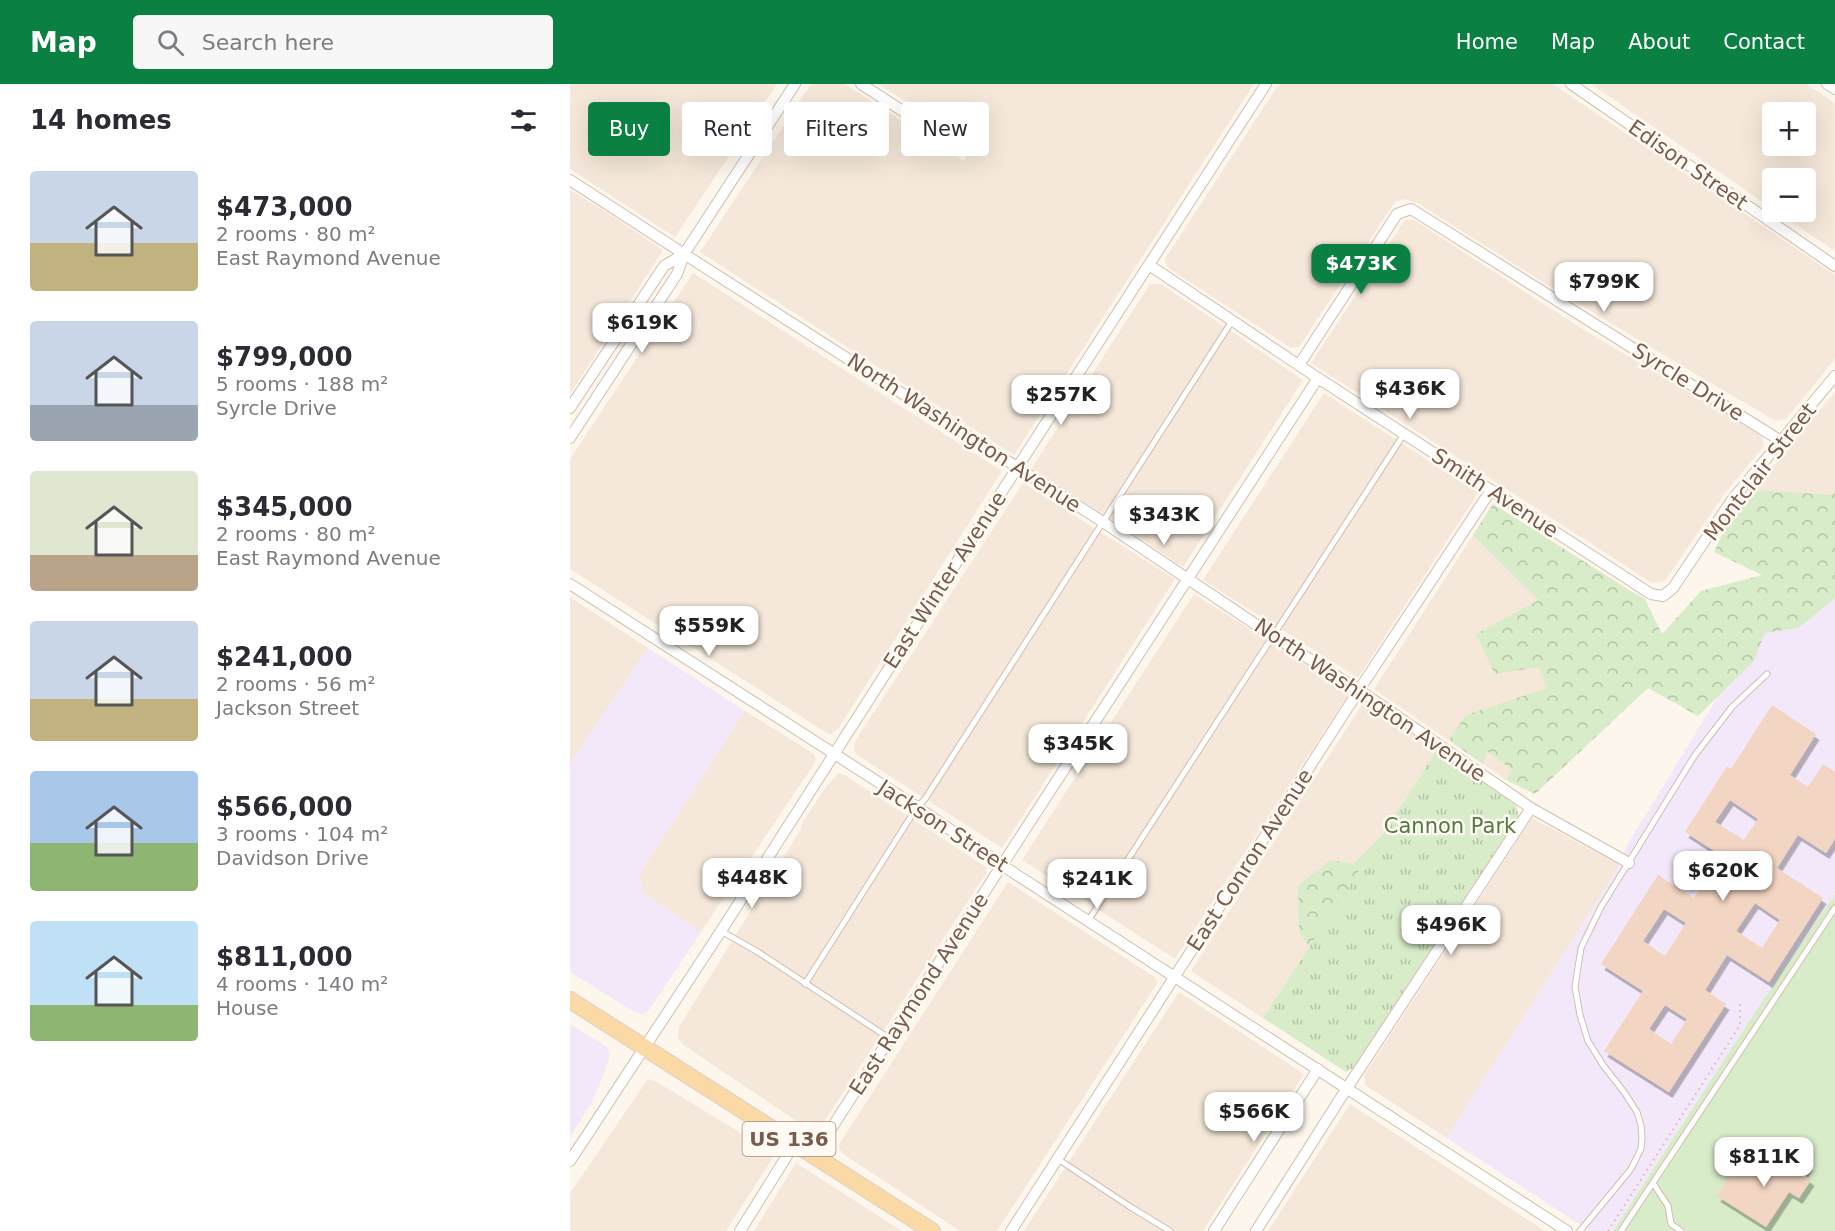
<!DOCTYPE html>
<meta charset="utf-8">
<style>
body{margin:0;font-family:"DejaVu Sans",sans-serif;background:#f7f7f7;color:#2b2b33;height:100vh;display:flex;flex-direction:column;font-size:22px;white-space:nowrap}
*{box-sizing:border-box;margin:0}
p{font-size:20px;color:#7c7c81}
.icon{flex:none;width:33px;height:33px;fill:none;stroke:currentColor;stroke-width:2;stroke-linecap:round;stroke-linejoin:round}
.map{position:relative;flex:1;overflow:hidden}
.details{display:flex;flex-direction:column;background:#fff;width:570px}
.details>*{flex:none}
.banner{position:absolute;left:18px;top:18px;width:570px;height:54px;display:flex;gap:12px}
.buttons{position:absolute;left:1192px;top:18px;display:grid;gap:12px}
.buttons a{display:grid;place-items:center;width:54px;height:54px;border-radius:6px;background:#fff;box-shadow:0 6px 24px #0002;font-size:30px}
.price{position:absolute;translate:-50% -51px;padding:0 14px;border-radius:12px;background:#fff;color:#222;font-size:20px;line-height:39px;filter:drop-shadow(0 2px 3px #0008)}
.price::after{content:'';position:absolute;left:50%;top:36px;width:18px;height:14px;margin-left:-9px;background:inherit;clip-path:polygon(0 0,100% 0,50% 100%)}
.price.selected{background:#0b8043;color:#fff}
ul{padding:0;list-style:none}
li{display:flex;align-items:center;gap:18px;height:150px;padding:0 30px}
li span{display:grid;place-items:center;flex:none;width:168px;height:120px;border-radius:6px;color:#555}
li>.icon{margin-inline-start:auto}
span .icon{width:72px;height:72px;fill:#fffc;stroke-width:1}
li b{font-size:26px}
h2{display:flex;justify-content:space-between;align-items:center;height:72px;padding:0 30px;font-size:26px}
.chip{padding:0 21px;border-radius:6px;background:#fff;box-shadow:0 6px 24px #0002;font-size:21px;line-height:54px}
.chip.selected{background:#0b8043;color:#fff}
header{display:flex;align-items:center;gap:36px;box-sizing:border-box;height:84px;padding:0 30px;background:#0b8043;color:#fff}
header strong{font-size:28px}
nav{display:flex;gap:33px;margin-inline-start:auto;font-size:21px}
.search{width:420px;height:54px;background:#f7f7f7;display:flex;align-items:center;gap:15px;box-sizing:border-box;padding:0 21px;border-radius:6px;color:#7c7c81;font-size:22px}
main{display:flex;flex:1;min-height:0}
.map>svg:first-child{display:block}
</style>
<header>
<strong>Map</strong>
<div class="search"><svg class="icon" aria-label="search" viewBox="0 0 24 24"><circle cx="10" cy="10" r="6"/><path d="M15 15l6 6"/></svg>Search here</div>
<nav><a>Home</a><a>Map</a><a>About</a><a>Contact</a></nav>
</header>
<main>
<section class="details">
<h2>14 homes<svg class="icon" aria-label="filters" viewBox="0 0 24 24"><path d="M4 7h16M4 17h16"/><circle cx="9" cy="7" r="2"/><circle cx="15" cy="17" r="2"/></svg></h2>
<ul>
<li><span style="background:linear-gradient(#c9d6e8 60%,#c2b280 0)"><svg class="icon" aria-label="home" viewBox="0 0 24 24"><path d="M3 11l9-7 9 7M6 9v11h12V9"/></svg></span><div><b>$473,000</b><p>2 rooms · 80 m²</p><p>East Raymond Avenue</p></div></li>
<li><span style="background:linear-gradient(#c9d6e8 70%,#9aa5b1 0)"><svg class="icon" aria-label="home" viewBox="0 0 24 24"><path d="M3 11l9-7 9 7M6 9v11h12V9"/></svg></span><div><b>$799,000</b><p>5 rooms · 188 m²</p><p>Syrcle Drive</p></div></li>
<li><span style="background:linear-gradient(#dfe7d0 70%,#b9a48a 0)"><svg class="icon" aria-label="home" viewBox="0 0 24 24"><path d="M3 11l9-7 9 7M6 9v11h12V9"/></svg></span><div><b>$345,000</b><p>2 rooms · 80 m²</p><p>East Raymond Avenue</p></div></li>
<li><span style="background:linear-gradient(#c9d6e8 65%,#c2b280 0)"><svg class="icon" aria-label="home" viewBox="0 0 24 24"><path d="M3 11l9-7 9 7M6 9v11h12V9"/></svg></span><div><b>$241,000</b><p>2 rooms · 56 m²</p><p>Jackson Street</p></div></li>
<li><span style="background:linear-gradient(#a9c7e8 60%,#8fb573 0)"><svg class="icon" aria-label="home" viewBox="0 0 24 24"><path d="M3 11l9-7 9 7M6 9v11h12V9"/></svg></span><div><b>$566,000</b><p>3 rooms · 104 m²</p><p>Davidson Drive</p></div></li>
<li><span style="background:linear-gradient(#bfe0f5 70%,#8fb573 0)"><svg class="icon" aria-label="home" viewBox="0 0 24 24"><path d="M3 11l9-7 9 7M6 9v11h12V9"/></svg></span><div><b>$811,000</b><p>4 rooms · 140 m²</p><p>House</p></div></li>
</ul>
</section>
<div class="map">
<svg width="1265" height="1147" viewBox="0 0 1265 1147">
<defs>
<pattern id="forest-crowns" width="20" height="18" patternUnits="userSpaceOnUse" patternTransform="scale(1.5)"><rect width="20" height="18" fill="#d8ecc9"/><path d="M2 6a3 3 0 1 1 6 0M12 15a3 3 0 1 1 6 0" fill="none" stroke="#b4c2a5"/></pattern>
<pattern id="park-tufts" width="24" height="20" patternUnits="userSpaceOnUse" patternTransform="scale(1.5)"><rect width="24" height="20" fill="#d8ecc9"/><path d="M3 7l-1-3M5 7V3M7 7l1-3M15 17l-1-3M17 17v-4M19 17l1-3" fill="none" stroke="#b4c2a5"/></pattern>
<filter id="shadow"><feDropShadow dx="3.5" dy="6" stdDeviation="0" flood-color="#0004"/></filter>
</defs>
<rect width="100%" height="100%" fill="#fdf6ec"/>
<g fill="#f5e8da" fill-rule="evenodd">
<polygon points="0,0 207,0 105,153 0,85"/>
<polygon points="241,0 275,0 394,77 404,61 308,0 684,0 444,371 130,168"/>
<polygon points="709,0 983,0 1265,191 1265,275 1216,335 1206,337 1122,288 976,200 849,120 835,115 825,118 729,263 721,264 597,183 595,175"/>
<path d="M1021 0H1236L1265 19V167L1207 128H1236V94H1203V125ZM1203 28H1236V62H1203Z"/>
<polygon points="0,106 42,132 93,166 0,310"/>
<polygon points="835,136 844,136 1014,246 1192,351 1194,362 1155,409 1095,497 1082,499 741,279"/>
<polygon points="123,189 432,387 268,645 260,651 0,485 0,375"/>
<polygon points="580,200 591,200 733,296 613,483 462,384"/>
<polygon points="1265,308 1265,424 1155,444 1191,397"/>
<polygon points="754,309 908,409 788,594 633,496"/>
<polygon points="453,399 605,495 432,764 287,671 284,666 285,658 289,651"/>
<polygon points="923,420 1059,506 936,696 804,605"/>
<polygon points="624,510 780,608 605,875 452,776"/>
<polygon points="0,513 78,564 0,679"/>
<polygon points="793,619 867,666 693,934 621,887"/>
<polygon points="175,627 244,670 246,675 244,680 131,848 73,809 69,790"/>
<polygon points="269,689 276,692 416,783 417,788 246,1050 112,960 108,953 109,943 231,745 232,739 258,700"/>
<polygon points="962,734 1050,781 877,1054 795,1001 795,990"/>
<polygon points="438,798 583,892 588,898 427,1147 390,1147 273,1070 268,1062"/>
<polygon points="609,908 734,990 633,1147 454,1147"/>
<polygon points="78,995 87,998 205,1070 156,1147 0,1147 0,1109"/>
<polygon points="780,1020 975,1147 698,1147"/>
<polygon points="226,1079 332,1147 184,1147"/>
</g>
<g fill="#f3e8fa">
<polygon points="1265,514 1265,810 1189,922 1043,1147 1020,1147 877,1054 1050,781 1057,761 1149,611 1183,578 1194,549 1229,544"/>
<polygon points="78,564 175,627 69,790 73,809 131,848 79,926 73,931 61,926 0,888 0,679"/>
<polygon points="0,940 37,963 40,971 35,987 22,1018 0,1053"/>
</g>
<polygon fill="#d8ecc9" points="1265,810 1265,1147 1043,1147 1189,922"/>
<g fill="url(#forest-crowns)">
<polygon points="1184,406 1261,411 1265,408 1265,514 1229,544 1195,549 1183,578 1128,632 1078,604 965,710 936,696 942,686 917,667 913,680 879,656 896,631 977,604 969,583 925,590 906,550 969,516 903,451 923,420 1059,506 1075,515 1092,550 1131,507 1192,491 1144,468 1155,444"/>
<polygon points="811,752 773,909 729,848 728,802 760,776 783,780"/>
</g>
<polygon fill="url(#park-tufts)" points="867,666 945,718 949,733 785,983 776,988 693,934"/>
<g fill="#f3d5c3" fill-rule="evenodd" filter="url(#shadow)">
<path d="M1202 621 1246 650 1220 691 1238 703 1253 680 1265 688V755L1256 769 1228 751 1207 784 1253 814 1199 898 1157 871 1135 906 1156 920 1099 1008 1034 967 1073 907 1031 880 1088 791 1124 814 1136 794 1156 807 1171 784 1115 748 1157 682 1161 685ZM1160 716 1188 735 1174 756 1145 738ZM1185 819 1210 836 1192 864 1166 847ZM1094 825 1116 839 1095 872 1073 857ZM1095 921 1117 935 1101 960 1079 945Z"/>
<polygon points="1180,1073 1204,1087 1211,1077 1223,1084 1228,1076 1239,1081 1233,1090 1241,1096 1229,1114 1219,1108 1196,1143 1147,1112 1159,1092 1165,1094"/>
</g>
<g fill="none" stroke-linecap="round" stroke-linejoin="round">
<defs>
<g id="service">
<polyline points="518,837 834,350"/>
<polyline points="151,847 188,868 319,954"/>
<polyline points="235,900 347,723 355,715 662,237"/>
<polyline points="488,1075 562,1124 600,1147"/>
<polyline points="1083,1099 1098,1122 1101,1140 1111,1147"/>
<polyline points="1010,1147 1061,1085 1071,1065 1072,1054 1071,1041 1067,1028 1054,1008 1033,981 1018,957 1010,931 1005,903 1011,864 1031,823 1125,671 1162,623 1197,590"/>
<polyline points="1051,1147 1265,824"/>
</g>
<g id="minor">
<polyline points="291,0 393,66"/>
<polyline points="1001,0 1265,182"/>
<polyline points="1257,0 1265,5"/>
<polyline points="0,96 114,170 533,438 703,552 789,606 961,724 1059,779"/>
<polyline points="579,181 748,294 1081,510 1093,512 1103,504 1162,416 1265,292"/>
<polyline points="729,281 827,130 841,125 1211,357"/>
<polyline points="0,324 94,182 114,170"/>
<polyline points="0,354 107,190 114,170 225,0"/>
<polyline points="0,500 347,723 444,789 997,1147"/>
<polyline points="244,1071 748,294"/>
<polyline points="0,1077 151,847 447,384 696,0"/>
<polyline points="170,1147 225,1059"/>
<polyline points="441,1147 789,606 921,406"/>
<polyline points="644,1147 748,985"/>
<polyline points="686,1147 777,1004 961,724"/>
</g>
<polyline id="primary" points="0,916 362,1147"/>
</defs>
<use href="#service" stroke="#d1beb0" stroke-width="7"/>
<use href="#minor" stroke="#d1beb0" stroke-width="12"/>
<use href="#primary" stroke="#dad1cd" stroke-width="18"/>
<polyline stroke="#d9b8a5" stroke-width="2" stroke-dasharray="1.5 4.5" stroke-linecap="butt" points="1038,1147 1170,941 1170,919"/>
<use href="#service" stroke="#fff" stroke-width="5"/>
<use href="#minor" stroke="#fff" stroke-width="10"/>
<use href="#primary" stroke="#fbd9a5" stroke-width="16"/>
</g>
<g text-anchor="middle" stroke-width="5" stroke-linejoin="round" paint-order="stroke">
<rect fill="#fffaf3" stroke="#a28b7f" stroke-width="1.5" x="172.5" y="1038" width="93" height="34" rx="4.5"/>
<g font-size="20" font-weight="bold" fill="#7a5c4d">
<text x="219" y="1062">US 136</text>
</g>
<g font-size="21" fill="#7a5c4d" stroke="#fffaf3">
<text transform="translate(1118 81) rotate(35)" y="7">Edison Street</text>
<text transform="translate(1118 298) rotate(32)" y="7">Syrcle Drive</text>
<text transform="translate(394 349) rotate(33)" y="7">North Washington Avenue</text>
<text transform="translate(1190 388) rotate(-52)" y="7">Montclair Street</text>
<text transform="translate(925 409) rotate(33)" y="7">Smith Avenue</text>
<text transform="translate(375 496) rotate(-57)" y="7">East Winter Avenue</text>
<text transform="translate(800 616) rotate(34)" y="7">North Washington Avenue</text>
<text transform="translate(373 742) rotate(33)" y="7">Jackson Street</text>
<text transform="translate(680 776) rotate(-57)" y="7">East Conron Avenue</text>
<text transform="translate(349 910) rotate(-57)" y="7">East Raymond Avenue</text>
</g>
<g font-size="21" fill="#537a41" stroke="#fffaf3">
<text x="880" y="749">Cannon Park</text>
</g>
</g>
</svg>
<div class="buttons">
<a>+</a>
<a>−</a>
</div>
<b class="price selected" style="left:791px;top:211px">$473K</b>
<b class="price" style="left:1034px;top:229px">$799K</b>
<b class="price" style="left:72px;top:270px">$619K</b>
<b class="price" style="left:840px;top:336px">$436K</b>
<b class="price" style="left:491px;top:342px">$257K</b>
<b class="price" style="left:594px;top:462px">$343K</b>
<b class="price" style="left:139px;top:573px">$559K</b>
<b class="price" style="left:508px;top:691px">$345K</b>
<b class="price" style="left:1153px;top:818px">$620K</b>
<b class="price" style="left:182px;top:825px">$448K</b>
<b class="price" style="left:527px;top:826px">$241K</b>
<b class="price" style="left:881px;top:872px">$496K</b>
<b class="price" style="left:684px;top:1059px">$566K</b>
<b class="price" style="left:1194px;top:1104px">$811K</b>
<div class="banner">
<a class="chip selected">Buy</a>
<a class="chip">Rent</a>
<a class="chip">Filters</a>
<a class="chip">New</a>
</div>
</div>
</main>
